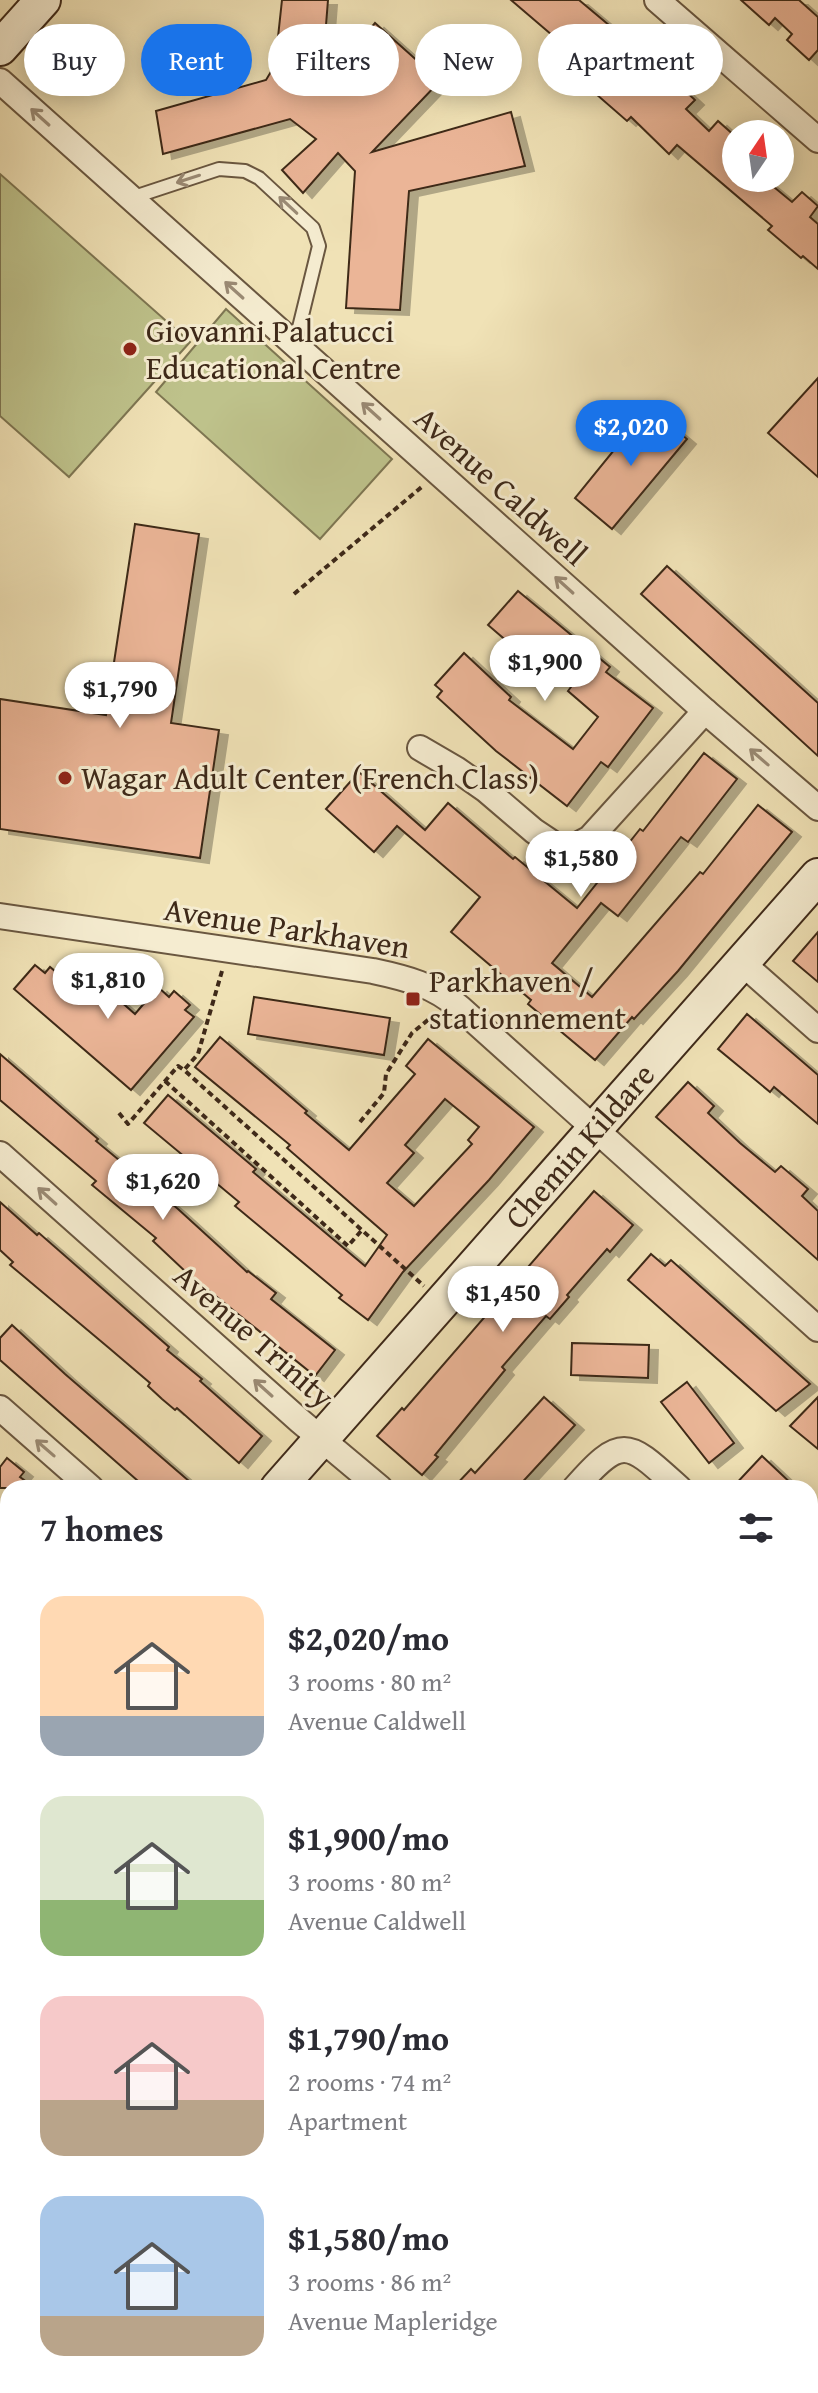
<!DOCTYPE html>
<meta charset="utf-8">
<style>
body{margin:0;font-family:"Gentium Book Plus",serif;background:#f2f2f3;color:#2b2b33;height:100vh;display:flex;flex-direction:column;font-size:30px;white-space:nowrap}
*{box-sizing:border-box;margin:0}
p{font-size:26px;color:#7c7c81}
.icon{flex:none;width:44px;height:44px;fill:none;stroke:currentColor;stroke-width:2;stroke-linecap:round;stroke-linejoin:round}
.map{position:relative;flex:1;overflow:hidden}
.details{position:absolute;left:0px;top:1480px;width:818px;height:914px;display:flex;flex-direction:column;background:#fff;border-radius:24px 24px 0 0;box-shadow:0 4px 20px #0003}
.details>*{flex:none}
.top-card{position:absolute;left:24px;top:24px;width:770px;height:72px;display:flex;gap:16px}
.needle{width:52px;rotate:13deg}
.controls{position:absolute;left:722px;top:120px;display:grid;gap:16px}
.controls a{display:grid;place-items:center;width:72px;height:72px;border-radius:50%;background:#fff;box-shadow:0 4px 20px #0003;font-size:40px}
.price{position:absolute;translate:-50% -68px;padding:0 18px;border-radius:28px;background:#fff;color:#222;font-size:26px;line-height:52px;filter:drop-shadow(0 2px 4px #0008)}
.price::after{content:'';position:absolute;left:50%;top:48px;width:24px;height:18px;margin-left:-12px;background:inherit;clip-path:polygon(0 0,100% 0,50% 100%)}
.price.active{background:#1a73e8;color:#fff}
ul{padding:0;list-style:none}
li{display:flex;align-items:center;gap:24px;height:200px;padding:0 40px}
li span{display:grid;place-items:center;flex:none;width:224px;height:160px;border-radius:24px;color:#555}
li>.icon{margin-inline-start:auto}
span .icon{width:96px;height:96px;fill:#fffc;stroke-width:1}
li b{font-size:34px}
h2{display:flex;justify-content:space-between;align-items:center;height:96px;padding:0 40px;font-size:34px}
.pill{padding:0 28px;border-radius:36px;background:#fff;box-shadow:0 4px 20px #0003;font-size:28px;line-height:72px}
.pill.active{background:#1a73e8;color:#fff}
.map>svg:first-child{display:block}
</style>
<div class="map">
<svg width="818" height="2393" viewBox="0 0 818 2393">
<defs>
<filter id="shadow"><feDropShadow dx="9" dy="5" stdDeviation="0" flood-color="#0004"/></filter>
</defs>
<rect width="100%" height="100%" fill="#f0e2b6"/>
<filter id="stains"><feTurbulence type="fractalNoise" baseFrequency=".0025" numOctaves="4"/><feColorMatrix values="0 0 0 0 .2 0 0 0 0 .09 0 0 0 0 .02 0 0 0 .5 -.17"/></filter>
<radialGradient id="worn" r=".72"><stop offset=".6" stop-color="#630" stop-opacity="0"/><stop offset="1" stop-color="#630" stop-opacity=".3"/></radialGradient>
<g fill="#bec28b" stroke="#7e7652" stroke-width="2">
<polygon points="0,174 190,342 69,477 0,416"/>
<polygon points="226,309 392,459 320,539 156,392"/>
</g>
<g fill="#ebb597" stroke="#3e2919" stroke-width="2" fill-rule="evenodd" filter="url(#shadow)">
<polygon points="282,0 328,0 321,88 375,23 440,81 372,152 511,112 525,166 409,191 400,310 346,308 355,171 338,153 303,193 282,170 316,139 290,119 163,154 156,111 266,80 275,65"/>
<polygon points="511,0 579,0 665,72 695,100 686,109 709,131 718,121 736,137 736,178 763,178 792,202 802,192 818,206 810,217 818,224 818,269 803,256 801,258 768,230 772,226 677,145 669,154 631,117 627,121 596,94 607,82"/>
<polygon points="741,0 799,0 818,17 818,50 809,60 787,40 792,34 775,18 769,25"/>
<polygon points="818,378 818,477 768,433"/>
<polygon points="649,407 687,439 612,529 575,498"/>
<polygon points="135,524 199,534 171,723 219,730 200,858 0,829 0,699 106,715"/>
<polygon points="667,566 818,703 818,756 641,594"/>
<polygon points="518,591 610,667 606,672 653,708 608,767 601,762 567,806 496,751 437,697 442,691 435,685 464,653 511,697 509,700 573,749 598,717 568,691 571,687 542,661 537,667 488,625"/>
<polygon points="704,753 737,779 688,842 681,837 618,916 601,903 552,963 592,997 700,872 703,874 758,805 792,832 678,971 634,1019 632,1017 595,1060 528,1004 531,1000 451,932 480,897 397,826 374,852 326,809 359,772 425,830 448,803 513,859 515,857 577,908 640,829 643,831"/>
<polygon points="818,932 818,982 793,961"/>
<polygon points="35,965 45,973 50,967 61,976 66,970 78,980 86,971 135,1014 158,987 169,997 174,991 190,1005 185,1010 194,1017 131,1090 14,989"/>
<polygon points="254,997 390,1018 384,1055 248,1034"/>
<polygon points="747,1014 818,1075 818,1124 774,1087 770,1092 718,1049"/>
<path d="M220 1037 307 1111 305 1113 349 1150 415 1074 406 1066 428 1039 534 1127 489 1180 403 1272 368 1320 339 1298 342 1295 235 1206 239 1202 144 1123 168 1095 256 1169 253 1172 365 1266 387 1235 287 1148 290 1145 195 1067ZM445 1099 479 1127 468 1140 472 1144 414 1206 387 1183 414 1153 405 1145Z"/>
<polygon points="0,1054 98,1139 96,1141 178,1209 247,1272 248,1271 276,1293 271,1299 335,1350 315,1376 187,1273 153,1241 156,1238 92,1185 96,1181 0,1100"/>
<polygon points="688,1082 714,1106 708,1113 740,1143 775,1172 781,1166 808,1189 802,1196 818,1211 818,1260 656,1117"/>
<polygon points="594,1191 633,1225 610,1252 607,1249 567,1295 569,1297 550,1319 546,1316 502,1367 505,1370 435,1455 438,1457 422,1475 377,1436 402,1408 404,1410"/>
<polygon points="0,1202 37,1235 39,1233 169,1347 167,1350 202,1379 200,1381 262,1436 239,1463 177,1408 175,1410 162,1399 148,1386 150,1383 109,1348 10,1265 13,1262 0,1250"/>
<polygon points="651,1254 665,1266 671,1260 810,1384 776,1411 628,1280"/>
<polygon points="12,1325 65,1374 197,1488 146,1488 0,1360 0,1338"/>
<polygon points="572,1343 649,1345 648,1378 571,1375"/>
<polygon points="687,1382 734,1443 709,1463 661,1402"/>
<polygon points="544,1397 575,1425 517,1488 453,1488 471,1469 475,1473"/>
<polygon points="818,1397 818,1449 790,1426"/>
<polygon points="762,1456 796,1488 732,1488"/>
<polygon points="7,1458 24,1472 20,1477 35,1488 0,1488 0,1467"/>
</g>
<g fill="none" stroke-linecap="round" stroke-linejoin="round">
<defs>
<polyline id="lane" points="131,198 219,169 245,171 259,178 313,228 319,246 295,344"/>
<g id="street">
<polyline points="657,0 818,140"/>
<polyline points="0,81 705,711 818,808"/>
<polyline points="420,748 456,769 486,790 534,831 555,845 573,847 590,838 705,711"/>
<path d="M0 916 373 971C406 978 434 985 460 1008L818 1329"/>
<polyline points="741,962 818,1030"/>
<polyline points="0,1154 300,1421 380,1488"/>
<polyline points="0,1408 91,1488"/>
<path d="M575 1488C623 1433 628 1442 679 1488"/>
<polyline points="810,1606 818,1614"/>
<polyline points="0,1655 8,1662"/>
<polyline points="810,1796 818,1787"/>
<polyline points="0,1913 8,1920"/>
<polyline points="810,2109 818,2101"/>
<polyline points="0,2272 8,2280"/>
<polyline points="129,2386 136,2393"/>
<polyline points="546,2386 554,2393"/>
</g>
<g id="secondary">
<polyline points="0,48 43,0"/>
<path id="s1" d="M278 1488 818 876"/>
<polyline points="0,1804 8,1795"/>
</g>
</defs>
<use href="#lane" stroke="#6a5740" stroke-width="16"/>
<use href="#street" stroke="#6a5740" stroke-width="28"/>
<use href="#secondary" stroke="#3e2919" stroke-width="38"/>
<g stroke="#3e2919" stroke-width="4" stroke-dasharray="6 4" stroke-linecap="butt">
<polyline points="294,594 424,485"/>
<polyline points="222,971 198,1054 184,1070 424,1286"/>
<polyline points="165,1081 348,1246 362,1230"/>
<polyline points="119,1113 128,1124 178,1066 184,1070"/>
<polyline points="360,1122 384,1093 386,1074 412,1033 434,1015"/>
</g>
<use href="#lane" stroke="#f5ecd0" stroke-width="12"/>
<use href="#street" stroke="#f5ecd0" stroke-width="24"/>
<use href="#secondary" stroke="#f5ecd0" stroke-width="34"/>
</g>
<defs><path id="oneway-shaft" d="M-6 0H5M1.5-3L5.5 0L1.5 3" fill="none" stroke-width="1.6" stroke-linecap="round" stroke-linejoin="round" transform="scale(2)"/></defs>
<g stroke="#9a8a74">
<use href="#oneway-shaft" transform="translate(40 117) rotate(-138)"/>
<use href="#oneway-shaft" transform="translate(188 179) rotate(162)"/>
<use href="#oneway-shaft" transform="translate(288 205) rotate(-137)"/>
<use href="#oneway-shaft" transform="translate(234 290) rotate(-138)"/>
<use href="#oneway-shaft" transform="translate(371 411) rotate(-138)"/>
<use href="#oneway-shaft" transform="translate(564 585) rotate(-138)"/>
<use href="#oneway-shaft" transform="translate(759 757) rotate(-139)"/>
<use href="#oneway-shaft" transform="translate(47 1196) rotate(-138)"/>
<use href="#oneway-shaft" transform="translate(263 1388) rotate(-138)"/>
<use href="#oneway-shaft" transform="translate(45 1448) rotate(-139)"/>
</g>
<g fill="#8f2418" stroke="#f5ecd0" stroke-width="3">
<circle cx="130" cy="349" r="8"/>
<circle cx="65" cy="778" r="8"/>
<rect x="405" y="991" width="16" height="16" rx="4"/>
</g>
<g text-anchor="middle" stroke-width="6" stroke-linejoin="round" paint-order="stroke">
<g font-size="32" fill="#3e2919" stroke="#f5ecd0" text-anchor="start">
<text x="146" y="342">Giovanni Palatucci<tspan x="146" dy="37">Educational Centre</tspan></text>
<text x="81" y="789">Wagar Adult Center (French Class)</text>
<text x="429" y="992">Parkhaven /<tspan x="429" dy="37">stationnement</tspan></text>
</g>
<g font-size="32" fill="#3e2919" stroke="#f5ecd0">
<text transform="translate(501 486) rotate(42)" y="11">Avenue Caldwell</text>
<text transform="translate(287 928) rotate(9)" y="11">Avenue Parkhaven</text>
<text dy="11" stroke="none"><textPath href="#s1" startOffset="456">Chemin Kildare</textPath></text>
<text transform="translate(254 1336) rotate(41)" y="11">Avenue Trinity</text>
</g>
</g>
<rect width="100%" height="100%" filter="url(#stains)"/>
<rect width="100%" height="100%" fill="url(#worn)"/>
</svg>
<div class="controls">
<a><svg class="needle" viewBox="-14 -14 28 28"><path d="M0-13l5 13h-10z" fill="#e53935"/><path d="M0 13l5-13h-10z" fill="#7c7c81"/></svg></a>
</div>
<b class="price active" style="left:631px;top:468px">$2,020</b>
<b class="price" style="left:545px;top:703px">$1,900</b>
<b class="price" style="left:120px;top:730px">$1,790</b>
<b class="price" style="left:581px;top:899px">$1,580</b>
<b class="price" style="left:108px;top:1021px">$1,810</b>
<b class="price" style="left:163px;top:1222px">$1,620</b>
<b class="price" style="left:503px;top:1334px">$1,450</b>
<div class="top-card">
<a class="pill">Buy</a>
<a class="pill active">Rent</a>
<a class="pill">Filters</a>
<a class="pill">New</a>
<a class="pill">Apartment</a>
</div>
<section class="details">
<h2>7 homes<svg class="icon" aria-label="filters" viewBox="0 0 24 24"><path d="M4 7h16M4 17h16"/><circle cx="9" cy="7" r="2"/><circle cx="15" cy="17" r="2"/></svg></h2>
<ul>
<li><span style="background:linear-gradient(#ffd9b3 75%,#9aa5b1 0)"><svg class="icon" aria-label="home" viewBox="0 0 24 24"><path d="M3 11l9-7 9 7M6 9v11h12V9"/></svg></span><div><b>$2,020/mo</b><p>3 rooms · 80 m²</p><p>Avenue Caldwell</p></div></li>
<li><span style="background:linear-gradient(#dfe7d0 65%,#8fb573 0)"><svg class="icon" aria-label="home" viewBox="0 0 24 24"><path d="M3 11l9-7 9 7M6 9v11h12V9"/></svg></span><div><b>$1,900/mo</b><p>3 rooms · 80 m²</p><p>Avenue Caldwell</p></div></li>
<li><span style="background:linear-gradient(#f6c9c9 65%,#b9a48a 0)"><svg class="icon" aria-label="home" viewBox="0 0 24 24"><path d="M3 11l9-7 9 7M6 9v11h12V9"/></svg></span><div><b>$1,790/mo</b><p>2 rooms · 74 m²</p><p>Apartment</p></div></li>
<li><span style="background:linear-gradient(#a9c7e8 75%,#b9a48a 0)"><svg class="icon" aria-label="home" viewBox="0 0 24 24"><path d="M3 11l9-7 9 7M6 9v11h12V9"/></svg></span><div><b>$1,580/mo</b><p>3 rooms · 86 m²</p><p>Avenue Mapleridge</p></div></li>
</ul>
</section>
</div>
